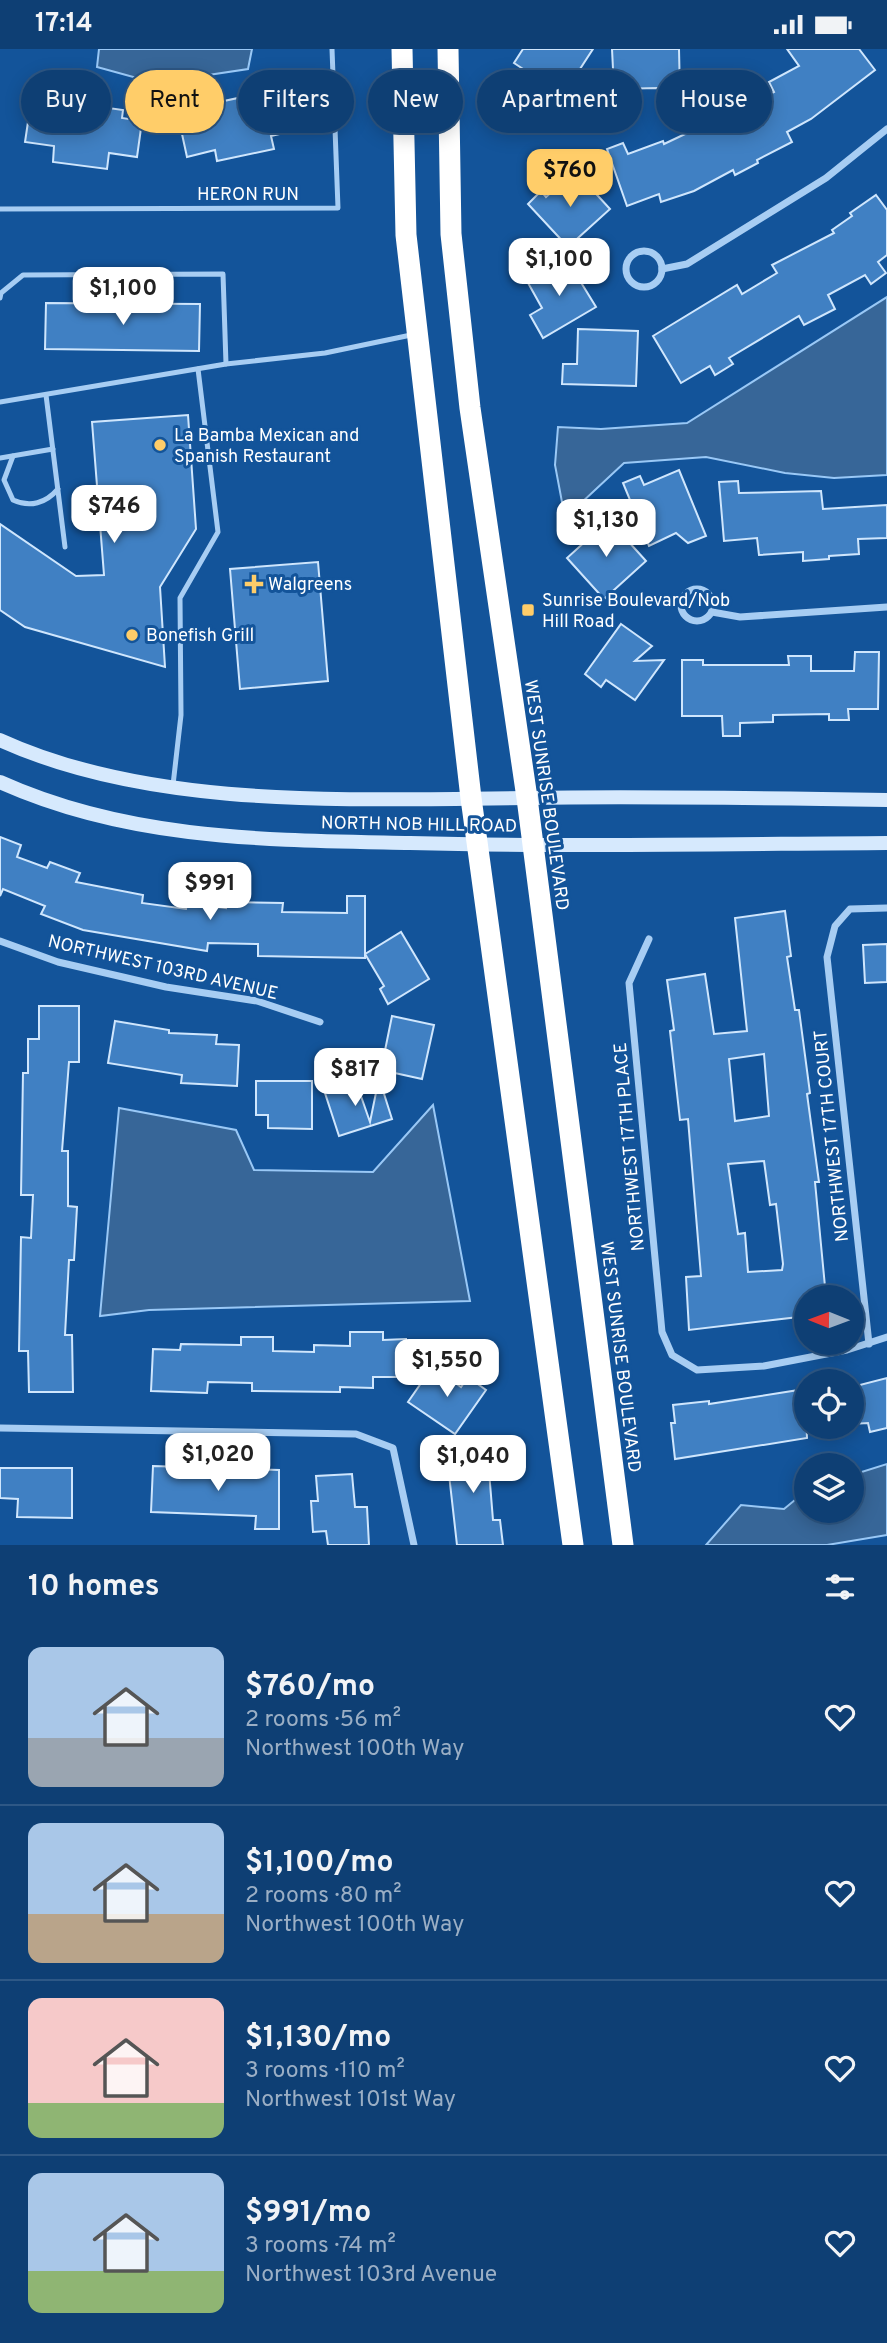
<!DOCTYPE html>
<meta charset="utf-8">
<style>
body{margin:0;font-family:Overpass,sans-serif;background:#1c4a7c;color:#f1f3f6;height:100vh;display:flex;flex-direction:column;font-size:26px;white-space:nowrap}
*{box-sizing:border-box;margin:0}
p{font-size:23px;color:#9bafc5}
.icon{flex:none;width:38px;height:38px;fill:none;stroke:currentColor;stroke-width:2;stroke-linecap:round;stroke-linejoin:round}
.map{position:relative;height:1496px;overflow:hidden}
.side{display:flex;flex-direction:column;background:#0e3f74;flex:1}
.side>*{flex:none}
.guide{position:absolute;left:21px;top:21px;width:845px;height:63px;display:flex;gap:14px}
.needle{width:46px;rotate:271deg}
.buttons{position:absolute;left:794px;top:1236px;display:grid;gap:14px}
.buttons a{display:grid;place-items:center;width:70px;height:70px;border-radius:50%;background:#0e3f74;box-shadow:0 4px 18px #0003,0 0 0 2px #2e5886;font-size:35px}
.price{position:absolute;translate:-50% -60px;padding:0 16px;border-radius:14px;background:#fff;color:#222;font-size:23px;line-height:46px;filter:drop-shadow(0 2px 4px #0008)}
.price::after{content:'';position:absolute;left:50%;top:42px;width:21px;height:16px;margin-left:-10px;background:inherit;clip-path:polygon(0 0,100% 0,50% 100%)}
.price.active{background:#ffcd69;color:#111}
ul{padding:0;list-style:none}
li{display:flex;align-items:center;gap:21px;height:175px;padding:0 28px}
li+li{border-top:2px solid #2e5886}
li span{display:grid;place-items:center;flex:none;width:196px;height:140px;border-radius:14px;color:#555}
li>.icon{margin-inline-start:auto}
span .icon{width:84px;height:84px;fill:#fffc;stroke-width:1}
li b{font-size:30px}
h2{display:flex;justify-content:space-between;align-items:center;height:84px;padding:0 28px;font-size:30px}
.tag{padding:0 24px;border-radius:32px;background:#0e3f74;box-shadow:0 4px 18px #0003,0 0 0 2px #2e5886;font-size:24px;line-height:63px}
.tag.active{background:#ffcd69;color:#111}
.status{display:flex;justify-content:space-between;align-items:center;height:49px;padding:0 35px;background:#0e3f74;direction:ltr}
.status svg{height:19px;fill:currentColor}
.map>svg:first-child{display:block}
</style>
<div class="status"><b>17:14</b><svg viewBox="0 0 49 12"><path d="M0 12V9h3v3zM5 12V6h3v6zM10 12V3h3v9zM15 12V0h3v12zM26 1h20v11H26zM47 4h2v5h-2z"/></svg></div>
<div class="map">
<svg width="887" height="1496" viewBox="0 0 887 1496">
<rect width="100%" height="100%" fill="#13549a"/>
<g fill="#376698" stroke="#99c8f6" stroke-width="2">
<polygon points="99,0 252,0 248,20 155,34 97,18"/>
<polygon points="887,248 887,426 834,429 785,424 706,408 624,414 565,469 555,416 558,378 601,380 687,374"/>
<polygon points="433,1056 470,1252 149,1261 100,1267 119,1059 236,1081 254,1121 373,1123"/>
<polygon points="887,1415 887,1486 827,1496 706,1496 741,1456 784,1460 807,1441 807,1461 852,1461 852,1426"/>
</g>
<g fill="#4080c3" stroke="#cfe6fd" stroke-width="2" fill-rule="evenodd">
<polygon points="523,0 593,0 563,46 514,14"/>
<polygon points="612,0 679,0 680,46 658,46 658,39 614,40"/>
<polygon points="787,0 859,0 875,21 811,70 787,83 792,93 757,111 758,114 735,126 733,121 694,142 661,153 659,145 627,157 607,100 623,94 628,105 663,92 664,95 774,43 769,33 799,17"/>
<polygon points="266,43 268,47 289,43 297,81 271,87 274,100 217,112 215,101 187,108 177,62"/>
<polygon points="53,51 123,61 122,69 142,72 137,108 109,104 107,120 53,113 54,97 25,93 31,53 52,56"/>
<polygon points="575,122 610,160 568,198 528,155 541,142 546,148"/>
<polygon points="876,146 887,161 887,206 878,213 886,224 871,235 865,226 828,246 835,260 804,276 799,267 729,309 733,315 715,326 710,317 681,334 653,287 737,236 742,245 777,224 772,216 834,184 832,181 852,167 850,164"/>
<polygon points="566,209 596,258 543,289 530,266 542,259 527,232"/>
<polygon points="46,254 200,255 199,302 45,300"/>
<polygon points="578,280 638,282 636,337 562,335 563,315 577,315"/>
<polygon points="188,366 196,480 160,538 165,618 25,578 0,561 0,475 76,527 104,526 92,373"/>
<polygon points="679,421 706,487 688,494 676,484 649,497 623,434 640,427 644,436"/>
<polygon points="738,432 739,444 821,442 823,460 887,456 887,489 858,490 859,505 829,507 829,510 803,512 803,503 759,506 757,489 724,492 719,433"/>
<polygon points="609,471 646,512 604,550 567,509"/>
<polygon points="318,513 328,632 240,640 230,520"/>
<polygon points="621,575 652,597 635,612 664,611 635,651 606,631 601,638 585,625"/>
<polygon points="855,603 879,603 878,660 848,660 849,671 829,671 829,665 773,666 773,673 740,674 740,687 723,687 722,667 682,667 682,611 703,611 703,616 789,616 788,607 811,607 811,622 854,622"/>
<polygon points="0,788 21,796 17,808 47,819 50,813 80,824 76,833 143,846 142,854 186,860 187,854 226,859 226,853 283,854 282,863 347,864 347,847 365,847 365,905 401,883 429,930 388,955 380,940 384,937 365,905 365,909 258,907 258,895 208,894 207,902 83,881 41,865 45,857 3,840 0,847"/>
<path d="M785 862 791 907 787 908 795 961H799L810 1044 807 1045 819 1133H815L826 1248H807V1267L689 1281 686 1228 701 1227 688 1070 680 1071 670 982 674 981 667 931 705 925 714 985 747 982 735 869ZM764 1005 769 1067 735 1072 729 1010ZM764 1112 770 1156 776 1155 783 1215 782 1221 748 1223 745 1184 738 1185 728 1115Z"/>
<polygon points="887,895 887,933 865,934 863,896"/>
<polygon points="39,957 79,957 79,1013 69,1013 62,1102 68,1102 68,1157 77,1158 74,1211 69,1211 65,1286 72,1286 73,1343 29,1343 28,1302 19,1302 21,1188 31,1189 33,1146 21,1146 23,1024 28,1024 28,990 39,990"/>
<polygon points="392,967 434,976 422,1030 381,1021"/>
<polygon points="115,972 169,981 169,984 217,986 216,995 239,996 237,1037 181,1034 182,1026 108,1014"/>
<polygon points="379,1029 392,1070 339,1087 324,1041 355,1030 370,1073"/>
<polygon points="256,1032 312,1032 312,1080 268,1079 268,1066 256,1066"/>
<polygon points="350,1283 383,1283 383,1291 406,1290 406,1328 373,1328 373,1339 340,1338 340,1343 252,1342 252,1334 208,1333 207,1344 151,1342 153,1300 180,1301 181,1295 241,1296 241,1288 273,1288 273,1302 314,1303 314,1296 350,1297"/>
<polygon points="433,1317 461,1338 468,1328 486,1341 455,1385 408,1353"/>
<polygon points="887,1329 887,1379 870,1383 868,1374 852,1375 852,1338"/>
<polygon points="805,1340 807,1389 675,1410 671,1374 675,1374 673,1356 709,1352 709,1355"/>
<polygon points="491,1394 494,1422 489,1422 493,1471 500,1471 503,1496 457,1496 446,1399"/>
<polygon points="153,1417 279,1421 279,1480 255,1480 256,1467 151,1463"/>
<polygon points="0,1419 72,1419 72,1469 17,1468 18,1450 0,1449"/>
<polygon points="352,1425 355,1458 367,1458 369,1496 328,1496 326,1482 313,1483 311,1452 318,1452 316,1427"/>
</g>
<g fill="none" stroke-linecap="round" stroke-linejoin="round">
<g stroke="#a7cdf3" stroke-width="5">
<polyline points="0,160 338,159 332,0"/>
<polyline points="0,249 1,244 23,226 223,225 226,315"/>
<polyline points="46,346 65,498"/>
<polyline points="0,353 226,315 325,304 411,286"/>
<path d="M13 407 4 431 13 451C30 459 46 454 58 440"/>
<polyline points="0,409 53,400"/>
<polyline points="173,736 181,666 180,549 218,483 198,320"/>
</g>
<g stroke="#a7cdf3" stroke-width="7">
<circle cx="644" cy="220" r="18"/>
<polyline points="662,220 687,215 826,129 887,80"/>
<circle cx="697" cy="556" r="16"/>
<polyline points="712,563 740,568 887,558"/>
<polyline points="649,890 629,934 662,1283 672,1306 697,1321 764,1317 847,1301 887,1288"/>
<polyline points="0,892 58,913 166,938 257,952 320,973"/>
<polyline points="869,1295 827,908 835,877 850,860 887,859"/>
<polyline points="0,1379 356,1385 393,1399 414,1496"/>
</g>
<g stroke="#d6e9fd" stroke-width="14">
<path d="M0 691C155 762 359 750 527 749 647 747 767 749 887 751"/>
<path d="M0 733C131 792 270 791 410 794 569 798 728 795 887 794"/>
</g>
<g stroke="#fff" stroke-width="21">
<polyline points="402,0 406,186 471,749 573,1496"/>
<polyline points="448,0 451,185 470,359 527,749 623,1496"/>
</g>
</g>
<g fill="#ffcd69" stroke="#13549a" stroke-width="2.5">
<circle cx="160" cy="396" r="7"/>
<path d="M250.5 524.5h7v7h7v7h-7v7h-7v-7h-7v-7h7z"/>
<rect x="521" y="554" width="14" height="14" rx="3.5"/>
<circle cx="132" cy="586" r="7"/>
</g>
<g text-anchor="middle" stroke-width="6" stroke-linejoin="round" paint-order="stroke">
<g font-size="18" fill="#fff" stroke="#13549a">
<text x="248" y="151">HERON RUN</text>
<text transform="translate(547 746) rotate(82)" y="6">WEST SUNRISE BOULEVARD</text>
<text transform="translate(419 775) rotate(1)" y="6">NORTH NOB HILL ROAD</text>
<text transform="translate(163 918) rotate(13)" y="6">NORTHWEST 103RD AVENUE</text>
<text transform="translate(831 1087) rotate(-96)" y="6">NORTHWEST 17TH COURT</text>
<text transform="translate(629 1098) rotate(-95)" y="6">NORTHWEST 17TH PLACE</text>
<text transform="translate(621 1308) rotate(83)" y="6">WEST SUNRISE BOULEVARD</text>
</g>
<g font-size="18" fill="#fff" stroke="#13549a" text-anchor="start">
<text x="174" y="392">La Bamba Mexican and<tspan x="174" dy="21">Spanish Restaurant</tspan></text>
<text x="268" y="541">Walgreens</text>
<text x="542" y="557">Sunrise Boulevard/Nob<tspan x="542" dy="21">Hill Road</tspan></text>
<text x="146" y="592">Bonefish Grill</text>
</g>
</g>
</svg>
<div class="buttons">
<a><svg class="needle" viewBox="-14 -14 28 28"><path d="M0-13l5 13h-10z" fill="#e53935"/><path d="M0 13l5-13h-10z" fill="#9bafc5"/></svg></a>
<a><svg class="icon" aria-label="locate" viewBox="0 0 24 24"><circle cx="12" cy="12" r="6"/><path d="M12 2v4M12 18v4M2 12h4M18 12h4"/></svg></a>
<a><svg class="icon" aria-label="layers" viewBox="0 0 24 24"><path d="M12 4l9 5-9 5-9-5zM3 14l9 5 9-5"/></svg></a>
</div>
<b class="price active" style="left:570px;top:160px">$760</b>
<b class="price" style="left:559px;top:249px">$1,100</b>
<b class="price" style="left:123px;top:278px">$1,100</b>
<b class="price" style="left:114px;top:496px">$746</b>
<b class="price" style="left:606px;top:510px">$1,130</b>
<b class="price" style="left:210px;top:873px">$991</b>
<b class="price" style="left:355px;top:1059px">$817</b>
<b class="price" style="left:447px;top:1350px">$1,550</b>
<b class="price" style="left:218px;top:1444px">$1,020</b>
<b class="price" style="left:473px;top:1446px">$1,040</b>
<div class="guide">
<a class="tag">Buy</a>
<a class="tag active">Rent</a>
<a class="tag">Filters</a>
<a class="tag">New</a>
<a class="tag">Apartment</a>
<a class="tag">House</a>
</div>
</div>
<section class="side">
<h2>10 homes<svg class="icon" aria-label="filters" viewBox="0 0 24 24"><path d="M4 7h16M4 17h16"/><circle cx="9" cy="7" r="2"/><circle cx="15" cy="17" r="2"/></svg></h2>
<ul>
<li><span style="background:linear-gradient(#a9c7e8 65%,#9aa5b1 0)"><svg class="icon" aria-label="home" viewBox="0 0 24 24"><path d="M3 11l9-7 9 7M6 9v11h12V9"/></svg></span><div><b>$760/mo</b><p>2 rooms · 56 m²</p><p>Northwest 100th Way</p></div><svg class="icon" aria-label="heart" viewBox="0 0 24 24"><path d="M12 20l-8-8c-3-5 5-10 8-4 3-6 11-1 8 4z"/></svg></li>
<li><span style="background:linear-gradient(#a9c7e8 65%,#b9a48a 0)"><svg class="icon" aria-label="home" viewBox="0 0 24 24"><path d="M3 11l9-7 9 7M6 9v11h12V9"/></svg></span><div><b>$1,100/mo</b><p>2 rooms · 80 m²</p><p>Northwest 100th Way</p></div><svg class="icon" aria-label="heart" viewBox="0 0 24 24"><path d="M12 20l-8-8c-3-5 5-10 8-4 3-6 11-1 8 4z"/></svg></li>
<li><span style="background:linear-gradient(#f6c9c9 75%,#8fb573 0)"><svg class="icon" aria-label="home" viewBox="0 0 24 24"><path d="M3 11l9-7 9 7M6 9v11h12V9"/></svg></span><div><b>$1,130/mo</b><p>3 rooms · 110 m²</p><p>Northwest 101st Way</p></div><svg class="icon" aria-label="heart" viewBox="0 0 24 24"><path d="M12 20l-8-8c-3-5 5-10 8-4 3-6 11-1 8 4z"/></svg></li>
<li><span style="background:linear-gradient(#a9c7e8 70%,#8fb573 0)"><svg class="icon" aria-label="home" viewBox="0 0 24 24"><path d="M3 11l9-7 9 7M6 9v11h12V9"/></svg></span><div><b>$991/mo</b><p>3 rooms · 74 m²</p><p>Northwest 103rd Avenue</p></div><svg class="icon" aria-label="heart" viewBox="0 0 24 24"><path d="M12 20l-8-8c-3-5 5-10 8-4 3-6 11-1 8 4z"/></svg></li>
</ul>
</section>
